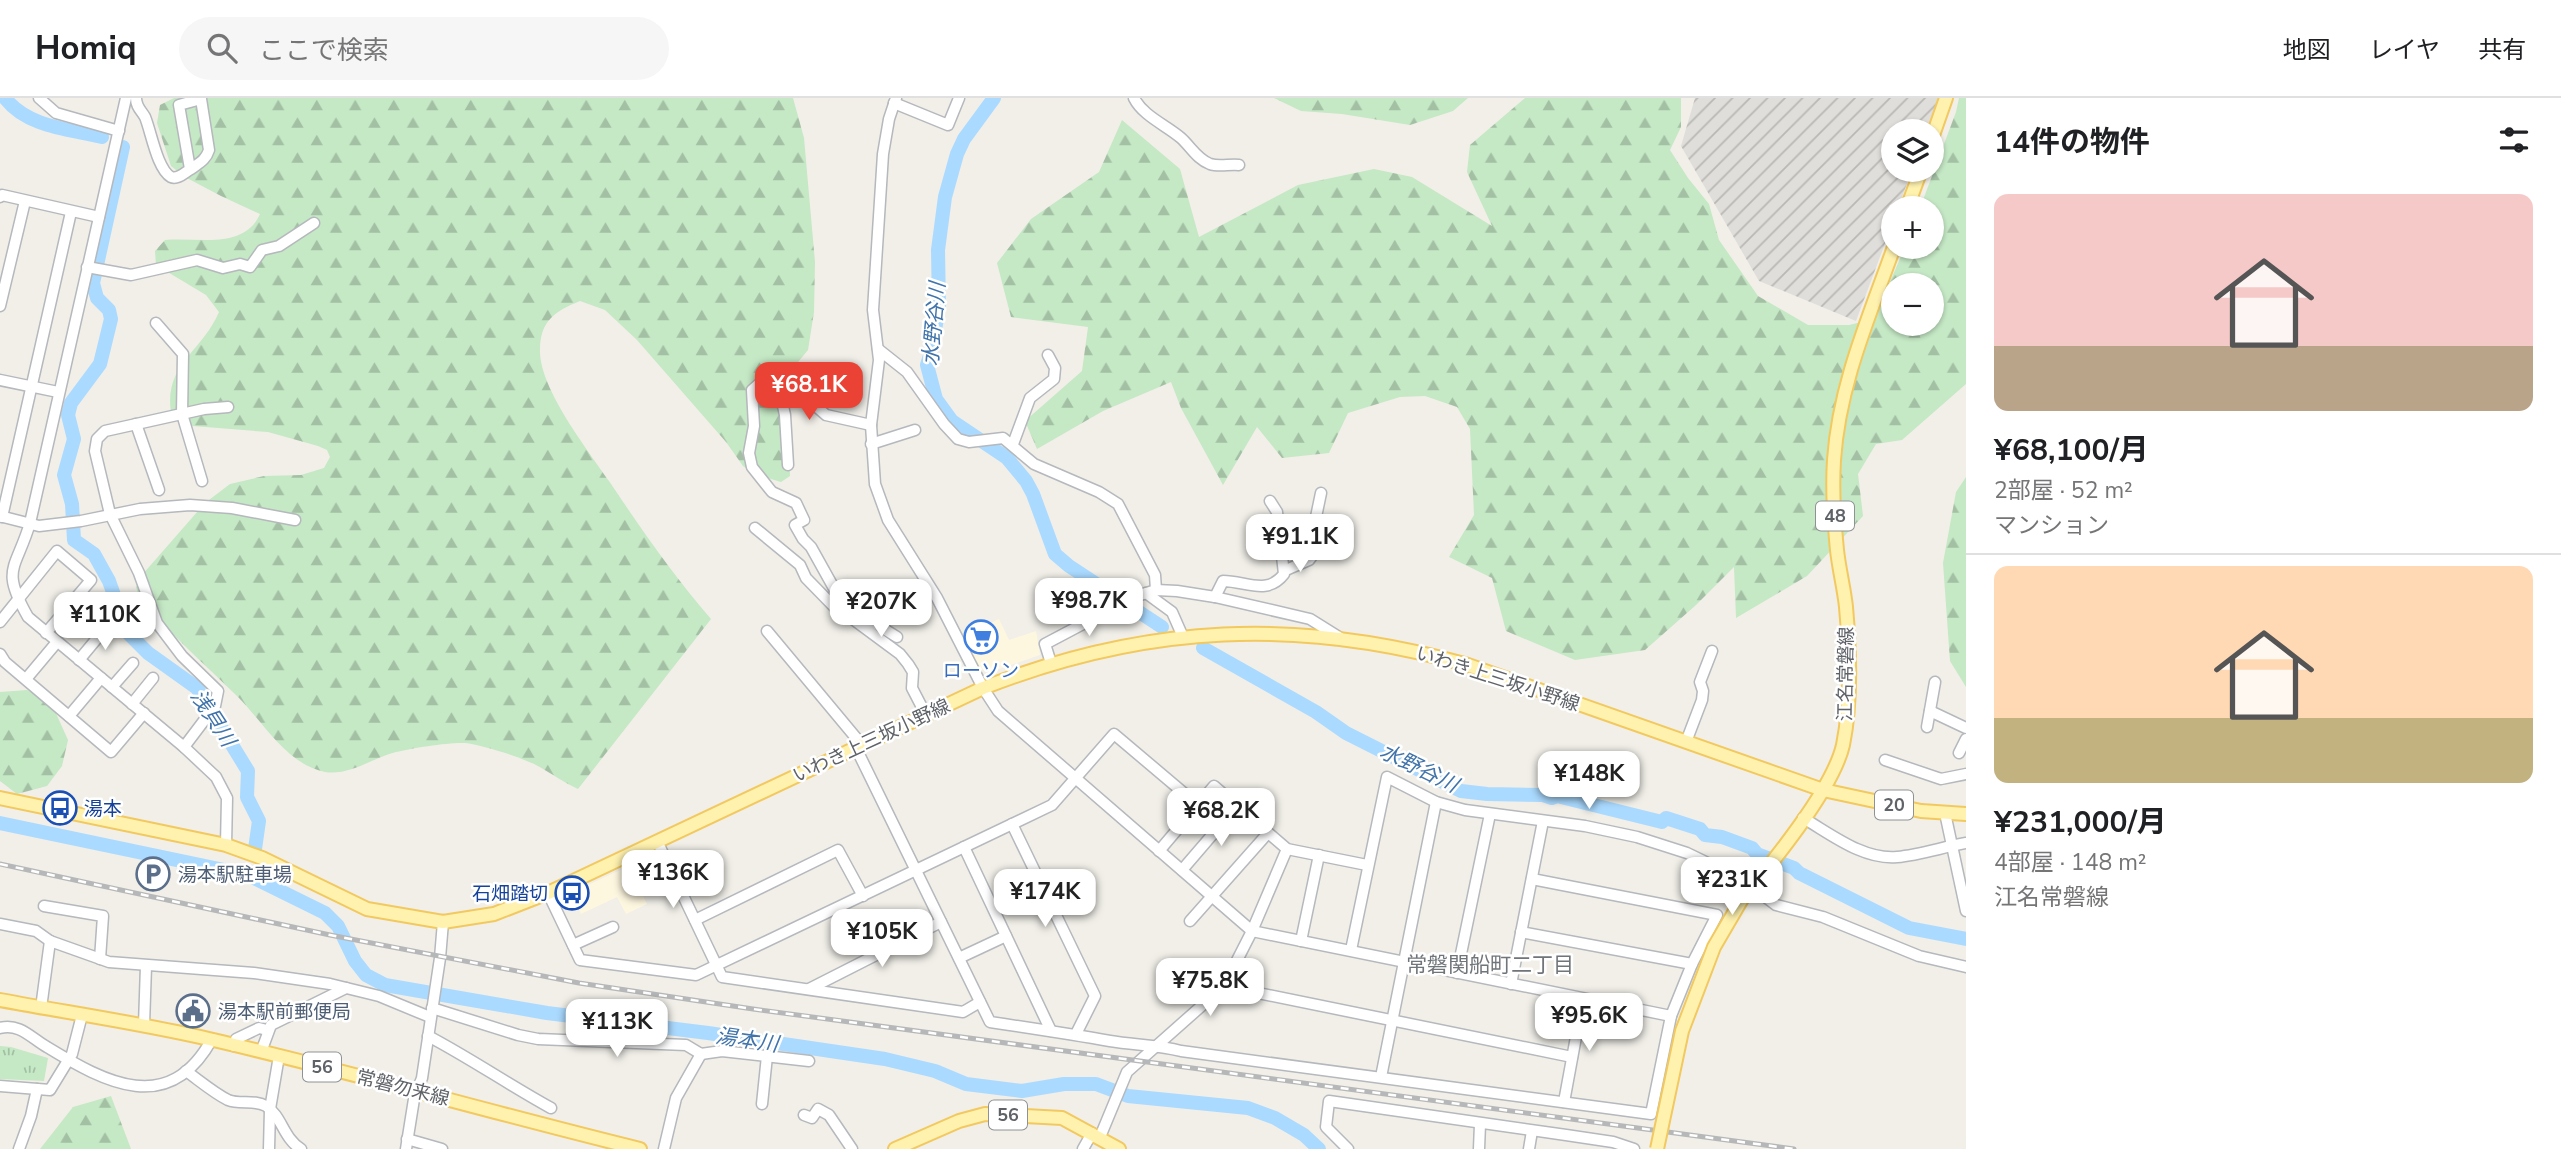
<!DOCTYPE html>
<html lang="ja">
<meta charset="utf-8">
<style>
body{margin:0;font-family:"Nunito Sans","Noto Sans JP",sans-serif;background:#f6f6f6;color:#202124;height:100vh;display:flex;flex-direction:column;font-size:26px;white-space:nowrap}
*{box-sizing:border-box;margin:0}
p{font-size:23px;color:#757577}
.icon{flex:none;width:38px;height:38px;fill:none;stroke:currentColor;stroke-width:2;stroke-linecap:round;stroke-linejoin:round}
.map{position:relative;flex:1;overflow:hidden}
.details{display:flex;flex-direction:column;background:#fff;width:595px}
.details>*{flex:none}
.controls{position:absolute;left:1881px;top:21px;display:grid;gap:14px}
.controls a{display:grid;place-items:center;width:63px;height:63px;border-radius:50%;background:#fff;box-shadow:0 2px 5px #0004;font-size:35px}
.price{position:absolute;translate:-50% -60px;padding:0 16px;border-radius:14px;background:#fff;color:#222;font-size:23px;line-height:46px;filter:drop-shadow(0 2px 4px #0008)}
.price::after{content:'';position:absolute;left:50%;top:42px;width:21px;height:16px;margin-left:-10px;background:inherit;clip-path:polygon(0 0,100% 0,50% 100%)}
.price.selected{background:#ea4335;color:#fff}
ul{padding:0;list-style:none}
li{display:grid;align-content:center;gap:14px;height:371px;padding:0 28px}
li+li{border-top:2px solid #e0e0e0}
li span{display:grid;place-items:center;height:217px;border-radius:14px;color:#555}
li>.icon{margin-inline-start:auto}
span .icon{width:126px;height:126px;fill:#fffc;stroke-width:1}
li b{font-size:30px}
h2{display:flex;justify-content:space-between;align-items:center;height:84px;padding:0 28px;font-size:30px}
header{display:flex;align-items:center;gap:42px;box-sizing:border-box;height:98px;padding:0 35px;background:#fff;border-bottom:2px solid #e0e0e0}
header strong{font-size:33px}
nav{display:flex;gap:38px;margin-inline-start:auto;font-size:24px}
.search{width:490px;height:63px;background:#f6f6f6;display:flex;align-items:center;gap:18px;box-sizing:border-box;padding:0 24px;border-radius:38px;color:#757577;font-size:26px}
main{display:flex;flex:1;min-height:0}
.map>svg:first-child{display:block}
</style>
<header>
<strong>Homiq</strong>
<div class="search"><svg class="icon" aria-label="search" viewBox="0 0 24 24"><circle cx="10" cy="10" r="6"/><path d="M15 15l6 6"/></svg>ここで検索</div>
<nav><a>地図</a><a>レイヤ</a><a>共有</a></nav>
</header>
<main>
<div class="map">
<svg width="1966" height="1051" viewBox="0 0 1966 1051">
<defs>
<pattern id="industrial-furrows" width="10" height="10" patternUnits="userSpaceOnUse" patternTransform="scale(1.75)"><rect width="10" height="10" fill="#e0deda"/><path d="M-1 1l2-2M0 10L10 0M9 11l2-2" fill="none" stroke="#b9b8b5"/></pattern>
<pattern id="grass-tufts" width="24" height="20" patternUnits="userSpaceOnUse" patternTransform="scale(1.75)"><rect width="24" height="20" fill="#c5e8c5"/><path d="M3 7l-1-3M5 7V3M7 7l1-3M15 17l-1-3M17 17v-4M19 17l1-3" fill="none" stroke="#a3c0a4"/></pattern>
<pattern id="forest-firs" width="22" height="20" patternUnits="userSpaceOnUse" patternTransform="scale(1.75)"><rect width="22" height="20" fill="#c5e8c5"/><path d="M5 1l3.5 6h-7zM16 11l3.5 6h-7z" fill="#a3c0a4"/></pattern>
</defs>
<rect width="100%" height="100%" fill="#f1efe8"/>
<g fill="#fef7e0">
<polygon points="999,521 1009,542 1036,533 1040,557 999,571 984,571 979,573 962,539"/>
<polygon points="629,768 647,806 626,816 617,799 581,816 571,795"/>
</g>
<polygon fill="url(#industrial-furrows)" points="1695,0 1939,0 1927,33 1894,33 1894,72 1912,72 1898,110 1894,110 1893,124 1856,223 1759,183 1681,48"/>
<polygon fill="url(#grass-tufts)" points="0,948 11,949 48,960 44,983 0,981"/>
<g fill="url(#forest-firs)" fill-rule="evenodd">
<path d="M174 0H793L804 40 815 164 814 214 808 252 784 281 778 303 780 329 789 354 790 378 781 384 755 376 743 368 726 344 637 242 605 212 580 203C555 213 540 223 540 252 539 290 588 352 609 383 641 431 673 477 711 521L578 691C563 684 551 675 536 667 521 659 482 647 465 645 450 644 412 650 396 654 374 659 350 678 325 674 286 666 264 625 238 599 205 567 171 536 140 501L136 489 142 477 205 405 230 386 264 378 301 377 324 370 330 359 327 352 318 348 268 334 193 328 172 320C161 267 201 256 219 214L206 197 156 167 155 153 165 142C198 139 244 152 260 116L221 98 185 79 171 68 157 25 160 7Z"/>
<polygon points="1274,0 1468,0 1453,13 1410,27 1342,16 1301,13"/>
<path d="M1525 0H1681V29L1670 52 1688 80 1709 106 1719 142 1758 198 1808 227H1849L1874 221 1905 149H1932V110H1920L1956 14 1959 0H1966V286L1902 342 1876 346 1858 376 1863 418 1807 478 1736 520 1734 469 1696 507 1645 552 1575 562 1506 533 1492 480 1449 459 1474 417 1470 331 1457 309 1425 298 1400 299 1348 315 1329 355 1282 360 1257 329 1223 387 1181 310 1171 284 1103 313 1037 351 1025 323 1082 273 1088 229 1011 219 997 165 1031 121 1099 74 1122 22 1180 71 1199 139 1298 87 1374 71 1412 79 1492 128 1467 74 1470 47ZM1894 187H1932V226H1894Z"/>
<polygon points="1966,379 1966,589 1950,563 1943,465 1956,394"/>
<polygon points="27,592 50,602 68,642 62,668 47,688 17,696 0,683 0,594"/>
<polygon points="111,998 131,1051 40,1051 73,1009"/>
</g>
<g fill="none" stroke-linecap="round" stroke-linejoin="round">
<g stroke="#aadaff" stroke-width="14">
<path d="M5 0C27 29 69 31 102 39"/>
<polyline points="994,0 964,41 957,56 945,99 938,152 939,209 931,255 927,267 936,301 952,323 1007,360 1026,383 1033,396 1055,456 1069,468 1162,529"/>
<polyline points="123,49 93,185 97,200 109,212 111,221 100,266 71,305 68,317 74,341 64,377 72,406 74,442 94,456 109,483 127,534 148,555 197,590 248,673 247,699 259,723 255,751"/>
<polyline points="1203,550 1316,614 1346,635 1461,693 1487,696 1543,697 1552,700 1557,698 1662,724 1666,720 1700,731 1705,737 1722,739 1752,750 1757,756 1794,770 1799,775 1909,830 1966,841"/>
<polyline points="0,725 248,777 325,815 338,828 355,863 366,877 385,887 547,915 708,935 885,961 935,973 966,986 1022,993 1064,986 1096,986 1128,998 1248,1010 1275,1020 1304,1037 1319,1051"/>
</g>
<defs>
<g id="minor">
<polyline points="39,0 56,15 119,33"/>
<path d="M126 0 30 425C16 472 0 470 28 519L184 649 216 679 227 700 226 747"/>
<path d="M136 0C136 9 141 12 145 19 151 33 157 71 171 79 178 82 185 74 191 71 199 65 206 62 209 52L201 1 179 7 190 71"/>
<polyline points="896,0 889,21 883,56 873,212 879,262 871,327 875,386 888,422 937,500 983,590 998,613 1252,833 1671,918"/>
<path d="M1134 0C1143 18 1166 27 1181 40 1191 49 1197 61 1210 66 1219 69 1229 66 1239 67"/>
<polyline points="894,5 948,27 959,0"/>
<polyline points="0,99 2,97 99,119"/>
<polyline points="87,169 131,177 197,162 223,170 240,166 250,169 262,152 279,148 314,125"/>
<polyline points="0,208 25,103"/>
<polyline points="156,225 183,256 182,316 202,383"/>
<polyline points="878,251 907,274 944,326 958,341 969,344 1003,340 1034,366 1099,394 1118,406 1155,477 1156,492"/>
<path d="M795 277 789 273C776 275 762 282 752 292L754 328 749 355 752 369 772 394 796 405 804 422 795 427 803 441 811 449 850 519 856 518 876 526 887 511"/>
<polyline points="0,282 58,294"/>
<polyline points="136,326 159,392"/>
<polyline points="871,346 915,332"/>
<polyline points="1013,346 1030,300 1054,281 1055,270 1048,257"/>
<polyline points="788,367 785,317 778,286 795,277 811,304 826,317 871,327"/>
<polyline points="0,418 39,428 81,423 140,411 190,407 232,410 295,422"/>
<polyline points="2,419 71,114"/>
<polyline points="755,430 800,467 806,480 845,520 850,519 900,556 908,566 913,574 912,590 926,617"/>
<polyline points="1286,472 1309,462 1318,450 1316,419 1321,395"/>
<polyline points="1146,495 1172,514 1183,539"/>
<path d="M1215 499 1223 483C1246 483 1267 498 1284 476L1277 414 1270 403"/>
<polyline points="0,524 57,453 91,482 46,535"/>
<polyline points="876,526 897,539"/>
<polyline points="767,533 862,647"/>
<polyline points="0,556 5,564 111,654 144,615"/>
<polyline points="79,562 109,526"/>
<polyline points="1051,565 1045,546 1134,499 1156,492 1177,493 1215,499 1310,521 1342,541"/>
<polyline points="26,581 57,544"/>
<polyline points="112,589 133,565"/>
<polyline points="132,606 153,580"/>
<polyline points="1930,613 1966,630"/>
<polyline points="69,618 101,580"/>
<polyline points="1927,629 1935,584"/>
<polyline points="1686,644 1702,602 1703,593 1700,584 1712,553"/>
<polyline points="184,649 215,608 218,593 182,558 157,525 139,475 110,416 95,353 97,341 105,333 204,311 228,309"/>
<path d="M856 650 990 924C1030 930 1070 936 1110 943 1134 947 1158 947 1181 953L1651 1016 1671 918 1692 866 1717 817 1532 781"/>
<polyline points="1959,655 1966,641"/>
<polyline points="1885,662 1941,681 1966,676"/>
<polyline points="1945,715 1966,813"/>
<path d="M1803 720C1831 736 1863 762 1897 759 1920 757 1943 749 1966 745"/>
<polyline points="1012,726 1095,898 1076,936"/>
<polyline points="657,743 722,879 963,914 980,904"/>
<polyline points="964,749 1051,933"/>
<polyline points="1159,753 1198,707"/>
<polyline points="1182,772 1237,708"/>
<polyline points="548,795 580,862 696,877 1052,707 1114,636 1198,707 1214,688 1287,751 1367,767"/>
<polyline points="44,808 103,818 100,861"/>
<polyline points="695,822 838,752 863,798"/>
<polyline points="1190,823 1268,735"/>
<polyline points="0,826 36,833 50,843 109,864 254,875 330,886 379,898 430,919"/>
<polyline points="1521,834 1692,866"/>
<polyline points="1301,843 1319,757"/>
<polyline points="573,847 613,829"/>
<polyline points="1351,852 1387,679 1436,704 1465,712 1585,728 1637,739 1687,755 1743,782 1776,807 1823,819 1919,858 1966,869"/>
<polyline points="959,860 1006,838"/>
<polyline points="1457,875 1490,716"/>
<polyline points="1511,886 1543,723"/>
<polyline points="1224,888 1572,959"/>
<polyline points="809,891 941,824"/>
<polyline points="41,910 50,843"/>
<polyline points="432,910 518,937 538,941 686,947 701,956 722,953 809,963"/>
<polyline points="144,927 146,868"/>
<path d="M0 930C20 925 31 940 47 949 106 985 169 1019 212 941"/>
<path d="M428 938C470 960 509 987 551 1010"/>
<polyline points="234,948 236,941 259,930 267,932"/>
<polyline points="261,954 271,927 346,890"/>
<path d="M186 973C200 983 214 995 228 1002 240 1007 254 1001 266 1008 282 1018 283 1040 301 1051"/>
<polyline points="1381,979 1436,704"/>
<polyline points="0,988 50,992 72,956 82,917"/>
<polyline points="1564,1004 1583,901"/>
<polyline points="762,1006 767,958"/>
<polyline points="804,1017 812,1020 818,1011 829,1017 852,1051"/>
<polyline points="1100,1039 1127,974 1224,888 1252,833 1287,751"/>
<polyline points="407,1041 442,1051"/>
<polyline points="19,1051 31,1018 37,991"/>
<polyline points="269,1051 270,1011 279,958"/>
<polyline points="406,1051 414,1001 422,980 440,860 443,824"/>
<polyline points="664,1051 676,1000 701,956"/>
<polyline points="1083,1051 1092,1035"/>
<polyline points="1348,1051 1326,1029 1329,1003 1566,1037 1613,1044 1634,1051"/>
<polyline points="1479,1051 1480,1026"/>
<polyline points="1529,1051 1532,1033"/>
</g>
<g id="major">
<polyline points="1932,40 1946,0"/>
<polyline points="1907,110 1921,72"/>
<path d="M0 700 226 747 262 760 367 811 443 824 494 816 548 795 983 590C1146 526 1299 519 1468 567L1823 692 1921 713 1966 716"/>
<path d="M1742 801C1772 765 1833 691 1843 647 1852 603 1850 554 1846 509 1844 490 1839 471 1837 452 1834 422 1832 392 1834 362 1839 287 1869 219 1894 149"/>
<path d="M0 902C70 915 140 925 209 941 353 974 496 1016 640 1051"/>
<polyline points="895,1051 959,1023 985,1016 1062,1020 1119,1051"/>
</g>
</defs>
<use href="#minor" stroke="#b5b8bc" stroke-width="13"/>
<use href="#major" stroke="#f2c960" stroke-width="16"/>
<use href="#minor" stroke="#fff" stroke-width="10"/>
<use href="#major" stroke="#fff2af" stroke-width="12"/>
<defs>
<polyline id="rail" points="0,766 330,837 579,885 753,911 1794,1051"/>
</defs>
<use href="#rail" stroke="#b6b7b8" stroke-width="5"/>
<use href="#rail" stroke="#fff" stroke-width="2.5" stroke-dasharray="8" stroke-linecap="butt"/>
<defs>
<polyline id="major-bridge" points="1657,1051 1682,933 1714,849 1742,801"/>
</defs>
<use href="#major-bridge" stroke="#f2c960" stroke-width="16" stroke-linecap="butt"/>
<use href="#major-bridge" stroke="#fff2af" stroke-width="12"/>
</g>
<defs>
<symbol id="supermarket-ring" viewBox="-11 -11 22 22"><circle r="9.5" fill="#fff" stroke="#3f7fe0" stroke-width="1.5"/><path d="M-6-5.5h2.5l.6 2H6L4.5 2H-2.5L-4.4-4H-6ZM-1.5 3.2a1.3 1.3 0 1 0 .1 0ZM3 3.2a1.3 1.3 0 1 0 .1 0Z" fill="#3f7fe0"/></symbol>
<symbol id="bus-ring" viewBox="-11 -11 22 22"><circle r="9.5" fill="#fff" stroke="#1a4fb4" stroke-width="1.5"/><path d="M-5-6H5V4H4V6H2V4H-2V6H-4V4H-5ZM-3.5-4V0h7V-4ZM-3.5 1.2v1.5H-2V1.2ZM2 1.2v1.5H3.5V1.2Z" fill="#1a4fb4"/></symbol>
<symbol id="parking-ring" viewBox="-11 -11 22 22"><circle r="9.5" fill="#fff" stroke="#5c6f8a" stroke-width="1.5"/><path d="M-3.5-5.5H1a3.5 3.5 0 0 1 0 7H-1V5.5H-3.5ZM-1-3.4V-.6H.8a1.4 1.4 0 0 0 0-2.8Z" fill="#5c6f8a"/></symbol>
<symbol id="civic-ring" viewBox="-11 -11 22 22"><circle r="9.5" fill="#fff" stroke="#5c6f8a" stroke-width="1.5"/><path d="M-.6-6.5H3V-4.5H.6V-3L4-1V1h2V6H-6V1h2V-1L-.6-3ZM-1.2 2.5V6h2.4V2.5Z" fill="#5c6f8a"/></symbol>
</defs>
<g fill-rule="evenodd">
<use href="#supermarket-ring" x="962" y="520" width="38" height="38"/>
<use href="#bus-ring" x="41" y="691" width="38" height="38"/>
<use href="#parking-ring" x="134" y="757" width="38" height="38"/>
<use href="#bus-ring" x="553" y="776" width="38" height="38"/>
<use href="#civic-ring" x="174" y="894" width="38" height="38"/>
</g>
<g text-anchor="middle" stroke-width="5" stroke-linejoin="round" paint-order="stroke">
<g fill="#fff" stroke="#8f9295" stroke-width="2">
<rect x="1816" y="403.5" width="38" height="29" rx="5"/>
<rect x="1875" y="692.5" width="38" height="29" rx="5"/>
<rect x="303" y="954.5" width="38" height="29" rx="5"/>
<rect x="989" y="1002.5" width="38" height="29" rx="5"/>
</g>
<g font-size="18" font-weight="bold" fill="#5f6368">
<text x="1835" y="424">48</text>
<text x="1894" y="713">20</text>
<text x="322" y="975">56</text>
<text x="1008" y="1023">56</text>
</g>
<g font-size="19" fill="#366cbe" stroke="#fff">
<text x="981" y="579">ローソン</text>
</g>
<g font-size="19" fill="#5f6368" stroke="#fff">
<text transform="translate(1845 576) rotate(-89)" y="7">江名常磐線</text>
<text transform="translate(1498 580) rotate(18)" y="7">いわき上三坂小野線</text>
<text transform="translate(871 642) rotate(-25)" y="7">いわき上三坂小野線</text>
<text transform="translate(403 989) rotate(14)" y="7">常磐勿来線</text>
</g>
<g font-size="19" fill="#164399" stroke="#fff" text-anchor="start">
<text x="84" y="717">湯本</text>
<text x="548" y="802" text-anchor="end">石畑踏切</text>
</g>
<g font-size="19" fill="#4e5e75" stroke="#fff" text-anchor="start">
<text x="178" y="783">湯本駅駐車場</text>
<text x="218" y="920">湯本駅前郵便局</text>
</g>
<g font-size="21" font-style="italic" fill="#4174aa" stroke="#fff">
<text transform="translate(934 226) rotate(-85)" y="7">水野谷川</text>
<text transform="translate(213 620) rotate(57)" y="7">浅貝川</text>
<text transform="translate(1419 670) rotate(26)" y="7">水野谷川</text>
<text transform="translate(747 942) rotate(8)" y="7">湯本川</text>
</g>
<g font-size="21" fill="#70757a" stroke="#fff">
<text x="1490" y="874">常磐関船町二丁目</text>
</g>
</g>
</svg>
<div class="controls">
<a><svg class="icon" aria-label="layers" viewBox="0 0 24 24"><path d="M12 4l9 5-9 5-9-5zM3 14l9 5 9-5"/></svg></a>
<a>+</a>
<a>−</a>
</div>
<b class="price selected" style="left:809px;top:324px">¥68.1K</b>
<b class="price" style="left:1300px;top:476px">¥91.1K</b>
<b class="price" style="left:1089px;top:540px">¥98.7K</b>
<b class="price" style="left:881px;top:541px">¥207K</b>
<b class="price" style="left:105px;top:554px">¥110K</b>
<b class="price" style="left:1589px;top:713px">¥148K</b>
<b class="price" style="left:1221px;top:750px">¥68.2K</b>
<b class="price" style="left:673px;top:812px">¥136K</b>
<b class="price" style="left:1732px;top:819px">¥231K</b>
<b class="price" style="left:1045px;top:831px">¥174K</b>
<b class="price" style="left:882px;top:871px">¥105K</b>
<b class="price" style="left:1210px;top:920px">¥75.8K</b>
<b class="price" style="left:1589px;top:955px">¥95.6K</b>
<b class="price" style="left:617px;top:961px">¥113K</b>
</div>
<section class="details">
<h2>14件の物件<svg class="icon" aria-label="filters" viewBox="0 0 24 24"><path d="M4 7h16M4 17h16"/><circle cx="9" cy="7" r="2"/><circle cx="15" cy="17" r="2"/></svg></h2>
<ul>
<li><span style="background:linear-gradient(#f6c9c9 70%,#b9a48a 0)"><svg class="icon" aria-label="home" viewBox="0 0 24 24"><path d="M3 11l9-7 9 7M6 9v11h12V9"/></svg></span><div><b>¥68,100/月</b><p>2部屋 · 52 m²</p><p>マンション</p></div></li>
<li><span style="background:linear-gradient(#ffd9b3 70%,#c2b280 0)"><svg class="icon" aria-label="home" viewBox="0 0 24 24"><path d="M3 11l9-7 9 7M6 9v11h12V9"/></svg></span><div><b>¥231,000/月</b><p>4部屋 · 148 m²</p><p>江名常磐線</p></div></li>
</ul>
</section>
</main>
